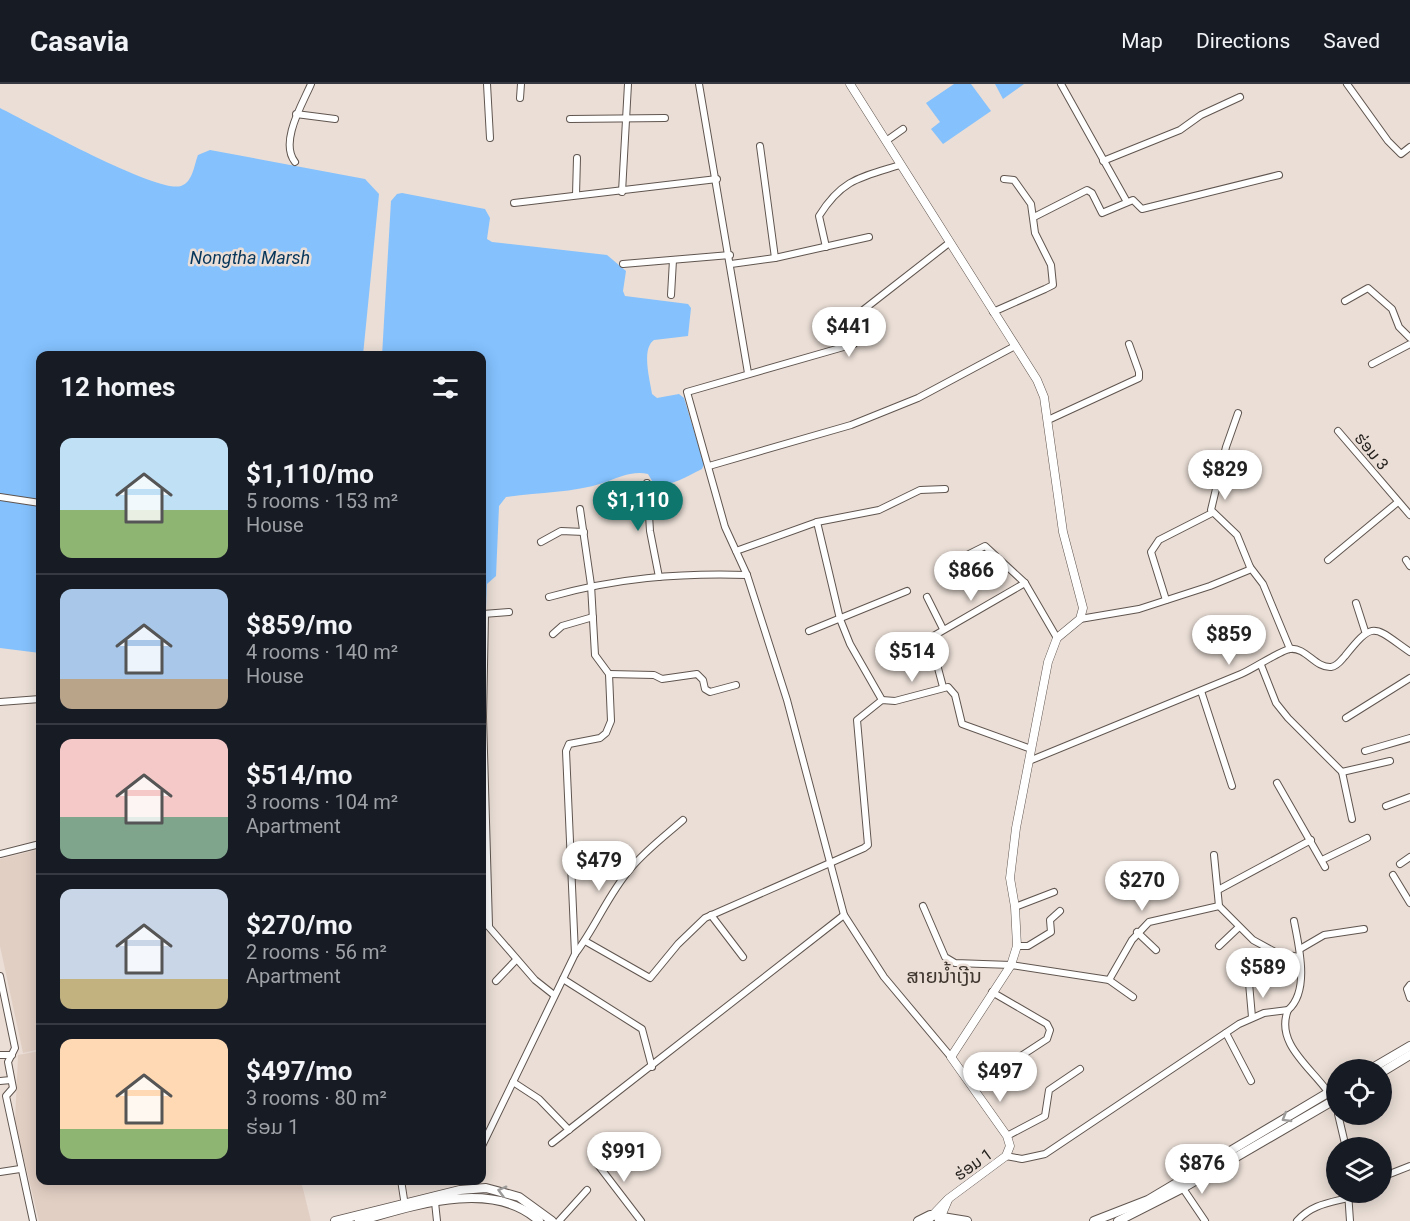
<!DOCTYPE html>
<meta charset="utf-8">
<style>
body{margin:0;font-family:Roboto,"Noto Sans Lao",sans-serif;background:#242831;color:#f1f3f6;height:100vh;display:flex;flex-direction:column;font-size:22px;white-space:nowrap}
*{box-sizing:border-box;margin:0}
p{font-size:20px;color:#9ea1a6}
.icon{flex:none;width:33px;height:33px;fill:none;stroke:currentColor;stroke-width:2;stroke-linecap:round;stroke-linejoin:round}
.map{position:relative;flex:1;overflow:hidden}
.side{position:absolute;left:36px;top:267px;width:450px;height:834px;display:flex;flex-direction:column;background:#171b24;border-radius:12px;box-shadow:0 3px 15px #0003}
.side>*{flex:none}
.controls{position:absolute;left:1326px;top:975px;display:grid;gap:12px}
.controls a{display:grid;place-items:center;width:66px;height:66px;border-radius:50%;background:#171b24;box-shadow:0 3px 15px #0003;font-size:30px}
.price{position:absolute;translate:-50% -51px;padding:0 14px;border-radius:21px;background:#fff;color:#222;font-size:20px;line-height:39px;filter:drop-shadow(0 2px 3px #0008)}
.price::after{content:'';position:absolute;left:50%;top:36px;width:18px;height:14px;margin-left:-9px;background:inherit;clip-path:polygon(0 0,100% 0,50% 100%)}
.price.selected{background:#0f766e;color:#fff}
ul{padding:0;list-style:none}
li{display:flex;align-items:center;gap:18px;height:150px;padding:0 24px}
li+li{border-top:2px solid #363941}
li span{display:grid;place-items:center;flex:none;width:168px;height:120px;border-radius:12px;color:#555}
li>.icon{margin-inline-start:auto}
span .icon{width:72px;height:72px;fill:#fffc;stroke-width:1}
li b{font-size:26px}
h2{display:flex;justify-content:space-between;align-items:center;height:72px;padding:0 24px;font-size:26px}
header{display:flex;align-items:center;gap:36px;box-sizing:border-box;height:84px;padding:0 30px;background:#171b24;border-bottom:2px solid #363941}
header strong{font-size:28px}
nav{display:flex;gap:33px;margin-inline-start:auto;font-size:21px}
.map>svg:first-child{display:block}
</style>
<header>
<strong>Casavia</strong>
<nav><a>Map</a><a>Directions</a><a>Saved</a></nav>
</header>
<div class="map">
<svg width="1410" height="1137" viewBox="0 0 1410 1137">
<rect width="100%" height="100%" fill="#eaded6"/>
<g fill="#e2cfc4">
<polygon points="40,765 40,965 23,969 0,862 0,775"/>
<polygon points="40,967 40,1096 301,1097 311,1137 39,1137 15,1038 18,971"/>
</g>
<g fill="#84c1fd">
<polygon points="954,0 971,0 991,27 943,60 931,45 940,38 926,19"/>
<polygon points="995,0 1024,0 1003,15"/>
<path d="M0 24C28 38 158 110 181 102 193 98 194 81 198 71L210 66 365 95 379 110 363 271 40 272V569L0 564Z"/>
<path d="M402 109 485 125 490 134 487 155 492 158 607 171 626 187 623 207 625 212 688 220 691 224 688 252 654 256C641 265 650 296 652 310L657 314 679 310 684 314 704 380 702 385C685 393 674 401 655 402L648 390C633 386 617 394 603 399 573 409 538 408 506 413L499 422 496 492 487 500 486 525 482 528V272H382L391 117 397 110Z"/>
</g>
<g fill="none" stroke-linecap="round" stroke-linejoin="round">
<defs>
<g id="minor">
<polyline points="487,0 490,54"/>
<polyline points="699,0 748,289"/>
<polyline points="1061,0 1127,118"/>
<polyline points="1347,0 1388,57 1401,70 1410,63"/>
<polyline points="520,14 521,0"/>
<polyline points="296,30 335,35"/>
<polyline points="570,35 665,34"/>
<polyline points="886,57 903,45"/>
<polyline points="760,62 775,174"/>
<polyline points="1103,77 1180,46 1201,31 1240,13"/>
<path d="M295 78C279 58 303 19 311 0"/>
<polyline points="622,108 628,0"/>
<polyline points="576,111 577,74"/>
<polyline points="514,119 717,95"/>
<polyline points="1034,133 1087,106 1092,109 1102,129 1133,116 1142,125 1279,91"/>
<polyline points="949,159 858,230 861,252 854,260 687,308 725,443 747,491 787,616 844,831 884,893 951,973"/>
<path d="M826 163 819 132C842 95 861 93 900 81"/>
<polyline points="623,180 730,171"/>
<polyline points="731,180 775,174 869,153"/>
<polyline points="671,211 673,176"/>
<polyline points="1345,217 1368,204 1392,225 1399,243 1410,254"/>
<polyline points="993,228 1045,205 1053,201 1051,181 1035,149 1031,120 1014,96 1004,95"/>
<polyline points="1372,280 1410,260"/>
<polyline points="1048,336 1139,294 1139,288 1129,260"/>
<polyline points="1338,347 1410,431"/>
<polyline points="709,382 851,341 918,314 1015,262"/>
<polyline points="647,399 650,447 659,493"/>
<polyline points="0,413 40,419"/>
<polyline points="817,438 840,535 850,560 882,616"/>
<polyline points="541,458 561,447 584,448"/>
<polyline points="736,467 817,438 879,426 920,406 945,405"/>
<polyline points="957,476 985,462 1025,499 1057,554"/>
<polyline points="1328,476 1398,418"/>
<polyline points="1406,476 1410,482"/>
<polyline points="1250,483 1263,500 1290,565"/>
<path d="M549 513C616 494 677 489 747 491"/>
<polyline points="927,513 943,545"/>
<polyline points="1166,516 1151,468 1159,456 1212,429"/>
<polyline points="1356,519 1365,547"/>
<polyline points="483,530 509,528"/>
<polyline points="485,530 483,633 489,842"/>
<polyline points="1080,535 1139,525 1210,502 1249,486 1250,483 1237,451 1211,426 1226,363 1238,329"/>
<polyline points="809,547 907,507"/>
<polyline points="553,550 562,542 593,533"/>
<polyline points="1261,581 1276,619 1288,634 1342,688 1352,735"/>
<polyline points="609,590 654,591 662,595 697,590 703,596 705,605 710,608 736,601"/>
<polyline points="943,603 930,554 1025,499"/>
<polyline points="1201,607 1232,702"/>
<polyline points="0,618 40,615"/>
<polyline points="1346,634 1410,594"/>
<polyline points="1365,667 1410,654"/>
<path d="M1029 677C1099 648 1170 619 1241 590 1253 585 1281 566 1290 565 1306 563 1315 584 1331 583 1338 582 1341 576 1345 572 1374 536 1373 542 1410 568"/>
<polyline points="1342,688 1390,677"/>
<polyline points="1277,699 1325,783"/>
<polyline points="1386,722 1410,713"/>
<polyline points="0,770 40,760"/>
<polyline points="1214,771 1219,822 1253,856 1275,868 1298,873"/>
<polyline points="1322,776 1367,754"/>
<polyline points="1400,780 1410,773"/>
<polyline points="1393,791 1410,819"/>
<polyline points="1218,806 1311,756"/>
<polyline points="923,822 945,873 955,879 1011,881 1109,896 1133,913"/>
<polyline points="1015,823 1054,808"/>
<polyline points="711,831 743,873"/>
<polyline points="482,835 535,896 554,911"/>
<polyline points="1137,848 1156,866"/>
<polyline points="585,857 650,894 678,860 705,834 864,764 868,761 857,636 882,616 895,617 948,603 955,611 962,640 1031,665"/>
<polyline points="1017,862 1028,862 1051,848 1050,836 1060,827"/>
<polyline points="1219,862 1239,843"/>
<polyline points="1300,865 1324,851 1364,845"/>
<polyline points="575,870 566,667 569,660 600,654 606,649 611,637 609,590 595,571 591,501 580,425"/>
<polyline points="0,892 15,964 8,978 13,1004 6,1012 33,1137"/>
<polyline points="563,895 642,945 652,983"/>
<polyline points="1109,896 1132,856 1149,838 1219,822"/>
<polyline points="496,897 516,876"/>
<polyline points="1249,899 1252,933"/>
<polyline points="1410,901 1407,905 1410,914"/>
<polyline points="992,908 1047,940 1050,946 1047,955 1018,974"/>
<path d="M1288 926C1272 966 1328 993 1336 1024"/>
<polyline points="1226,949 1251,997"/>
<polyline points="0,971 12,971"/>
<polyline points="0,997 11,996"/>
<polyline points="513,998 539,1015 569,1046"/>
<polyline points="1338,1030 1346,1064"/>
<polyline points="1007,1052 1045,1032 1049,1006 1080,985"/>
<polyline points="552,1059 844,831"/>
<path d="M482 1062 575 870C596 843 608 810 631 784 646 766 666 751 683 736"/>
<path d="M1006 1072 1022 1075 1045 1070 1239 940 1264 929 1288 926C1310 907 1299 863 1294 837"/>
<polyline points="592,1073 641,1137"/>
<polyline points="0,1088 20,1085"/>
<polyline points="1382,1093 1410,1082"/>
<polyline points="401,1096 405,1122"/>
<polyline points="1182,1103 1205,1137"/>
<polyline points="1348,1108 1350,1137"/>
<polyline points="435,1118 437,1137"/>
<polyline points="559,1137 587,1106"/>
<path d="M1297 1137C1311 1121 1328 1119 1348 1114"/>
</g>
<g id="tertiary">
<polyline points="850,0 1037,296 1044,313 1063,448 1083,524 1080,535 1057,554 1048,578 1016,744 1010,794 1015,823 1017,862 1011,881 951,973 1007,1052 1010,1062 1006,1072 948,1115 928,1136"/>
<polyline points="939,1137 948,1116"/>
</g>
<g id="secondary">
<polyline points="1369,986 1410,962"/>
<polyline points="1382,988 1410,971"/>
<polyline points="335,1137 460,1106 486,1104 519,1113 552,1137"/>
<path d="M359 1137C412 1122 493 1094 539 1137"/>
<polyline points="918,1137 930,1131 967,1137"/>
<polyline points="1094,1137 1148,1116 1336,1004"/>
<polyline points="1118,1137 1183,1104 1336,1015"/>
</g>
</defs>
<use href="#minor" stroke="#60554f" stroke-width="8"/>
<use href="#tertiary" stroke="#60554f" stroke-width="9"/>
<use href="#secondary" stroke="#60554f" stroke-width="10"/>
<use href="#minor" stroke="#fff" stroke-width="6"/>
<use href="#tertiary" stroke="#fff" stroke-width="8"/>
<use href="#secondary" stroke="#fff" stroke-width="8"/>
</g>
<defs><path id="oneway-chevron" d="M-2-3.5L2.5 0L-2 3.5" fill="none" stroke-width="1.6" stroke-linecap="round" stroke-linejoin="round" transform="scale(1.5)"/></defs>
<g stroke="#9d9b9a">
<use href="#oneway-chevron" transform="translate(1286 1034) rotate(149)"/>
<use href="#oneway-chevron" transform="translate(502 1107) rotate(-165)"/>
</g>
<g text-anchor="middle" stroke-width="5" stroke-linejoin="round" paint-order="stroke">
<g font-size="16" fill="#25211e" stroke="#eaded6">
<text transform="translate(1372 367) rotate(50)" y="6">ຮ່ອມ 3</text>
<text transform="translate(973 1080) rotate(-36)" y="6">ຮ່ອມ 1</text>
</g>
<g font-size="18" font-style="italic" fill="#07365b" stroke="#eaded6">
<text x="250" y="180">Nongtha Marsh</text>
</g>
<g font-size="20" fill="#3f362f" stroke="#eaded6">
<text x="944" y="899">ສາຍນ້ຳເງີນ</text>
</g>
</g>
</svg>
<div class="controls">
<a><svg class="icon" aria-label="locate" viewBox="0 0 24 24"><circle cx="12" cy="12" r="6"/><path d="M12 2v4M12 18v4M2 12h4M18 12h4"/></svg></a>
<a><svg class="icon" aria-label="layers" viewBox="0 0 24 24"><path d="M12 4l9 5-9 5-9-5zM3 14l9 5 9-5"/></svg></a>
</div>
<b class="price" style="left:849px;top:274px">$441</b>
<b class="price" style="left:1225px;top:417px">$829</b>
<b class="price selected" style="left:638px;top:448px">$1,110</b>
<b class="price" style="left:971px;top:518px">$866</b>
<b class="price" style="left:1229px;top:582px">$859</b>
<b class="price" style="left:912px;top:599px">$514</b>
<b class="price" style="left:599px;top:808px">$479</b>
<b class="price" style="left:1142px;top:828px">$270</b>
<b class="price" style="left:1263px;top:915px">$589</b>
<b class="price" style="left:1000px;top:1019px">$497</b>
<b class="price" style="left:624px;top:1099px">$991</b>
<b class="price" style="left:1202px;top:1111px">$876</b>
<section class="side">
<h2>12 homes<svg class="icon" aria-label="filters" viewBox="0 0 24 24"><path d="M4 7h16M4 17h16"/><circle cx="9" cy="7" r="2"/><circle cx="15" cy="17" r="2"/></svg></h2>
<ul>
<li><span style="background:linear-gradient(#bfe0f5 60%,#8fb573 0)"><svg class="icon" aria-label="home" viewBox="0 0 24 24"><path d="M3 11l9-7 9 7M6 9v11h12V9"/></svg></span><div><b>$1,110/mo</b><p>5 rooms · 153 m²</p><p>House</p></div></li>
<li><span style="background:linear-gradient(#a9c7e8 75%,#b9a48a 0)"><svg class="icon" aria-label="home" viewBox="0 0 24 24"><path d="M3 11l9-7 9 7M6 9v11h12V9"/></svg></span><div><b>$859/mo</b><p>4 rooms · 140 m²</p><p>House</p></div></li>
<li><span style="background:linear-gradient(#f6c9c9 65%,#7fa58c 0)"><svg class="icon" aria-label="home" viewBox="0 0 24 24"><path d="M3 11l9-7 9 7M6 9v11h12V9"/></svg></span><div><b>$514/mo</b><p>3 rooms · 104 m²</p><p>Apartment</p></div></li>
<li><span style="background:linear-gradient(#c9d6e8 75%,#c2b280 0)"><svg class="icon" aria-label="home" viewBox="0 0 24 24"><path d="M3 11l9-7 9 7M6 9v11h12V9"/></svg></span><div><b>$270/mo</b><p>2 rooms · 56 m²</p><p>Apartment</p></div></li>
<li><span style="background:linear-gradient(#ffd9b3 75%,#8fb573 0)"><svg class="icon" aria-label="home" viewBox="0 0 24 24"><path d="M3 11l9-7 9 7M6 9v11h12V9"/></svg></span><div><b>$497/mo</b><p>3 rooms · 80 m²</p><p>ຮ່ອມ 1</p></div></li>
</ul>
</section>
</div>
